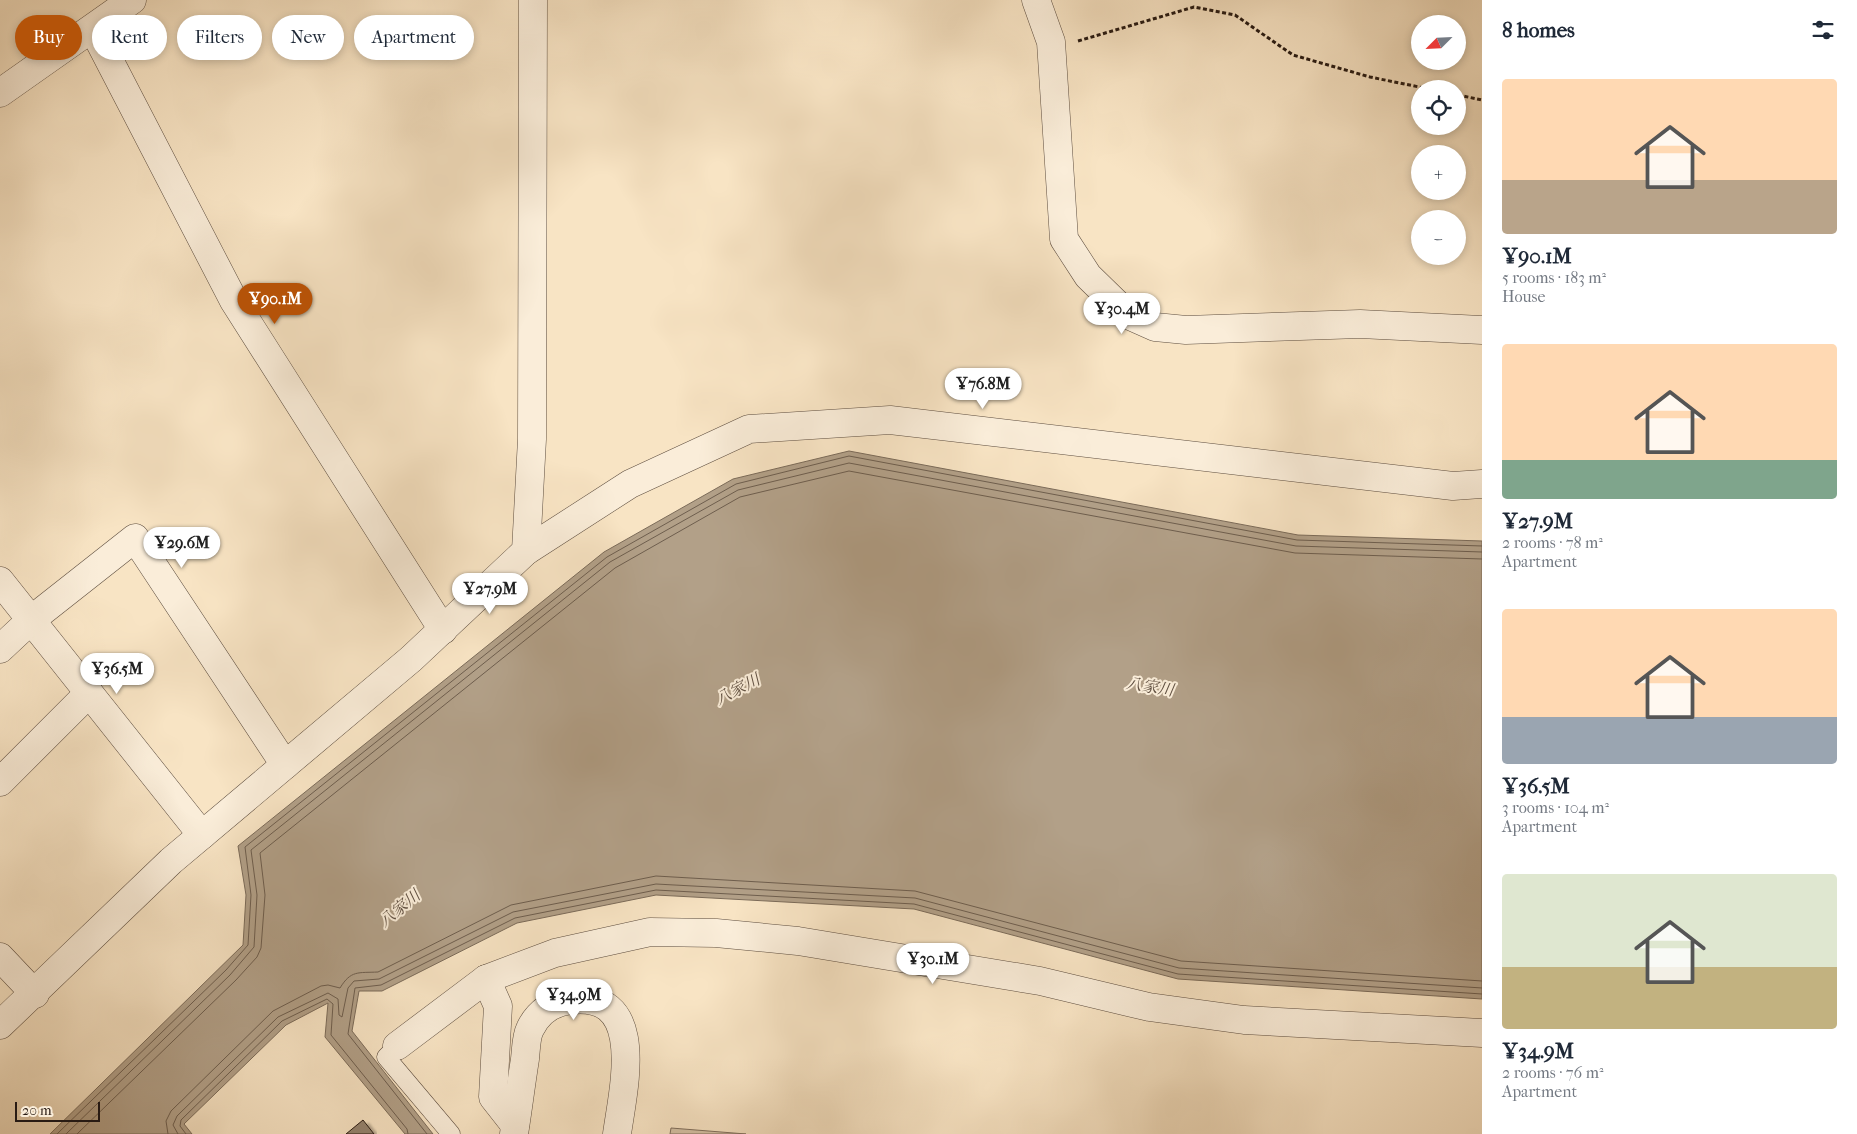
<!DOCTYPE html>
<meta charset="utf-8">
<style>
body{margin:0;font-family:"IM FELL French Canon","Noto Serif JP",serif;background:#f2f2f3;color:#1f2937;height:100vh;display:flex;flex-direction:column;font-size:19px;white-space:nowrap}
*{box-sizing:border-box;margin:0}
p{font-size:16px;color:#747a83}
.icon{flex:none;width:28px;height:28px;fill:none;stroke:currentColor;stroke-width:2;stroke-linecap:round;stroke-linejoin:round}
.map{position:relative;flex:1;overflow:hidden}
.details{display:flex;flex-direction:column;background:#fff;width:375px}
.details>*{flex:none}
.banner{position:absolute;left:15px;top:15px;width:475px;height:45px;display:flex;gap:10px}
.needle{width:32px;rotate:246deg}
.fabs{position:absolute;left:1411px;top:15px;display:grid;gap:10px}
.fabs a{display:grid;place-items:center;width:55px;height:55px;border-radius:50%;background:#fff;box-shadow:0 2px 8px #0003;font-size:25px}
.scale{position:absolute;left:15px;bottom:12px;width:85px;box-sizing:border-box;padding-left:5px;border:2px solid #291b13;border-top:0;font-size:14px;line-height:18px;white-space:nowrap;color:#291b13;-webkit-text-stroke:4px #faedd9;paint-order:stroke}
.price{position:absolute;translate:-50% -42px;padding:0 11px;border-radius:18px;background:#fff;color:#222;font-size:16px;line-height:32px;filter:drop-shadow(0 1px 2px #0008)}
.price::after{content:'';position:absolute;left:50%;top:30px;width:15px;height:11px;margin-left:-8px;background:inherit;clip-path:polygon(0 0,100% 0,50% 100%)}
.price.selected{background:#b45309;color:#fff}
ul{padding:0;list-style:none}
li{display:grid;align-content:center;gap:10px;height:265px;padding:0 20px}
li span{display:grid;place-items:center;height:155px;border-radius:5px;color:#555}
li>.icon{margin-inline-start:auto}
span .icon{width:90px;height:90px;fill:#fffc;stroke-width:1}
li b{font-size:21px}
h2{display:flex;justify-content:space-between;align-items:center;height:60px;padding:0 20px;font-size:21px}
.tag{padding:0 18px;border-radius:22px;background:#fff;box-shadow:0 2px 8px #0003;font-size:18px;line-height:45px}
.tag.selected{background:#b45309;color:#fff}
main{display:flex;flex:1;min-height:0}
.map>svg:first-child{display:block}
</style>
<main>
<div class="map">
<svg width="1482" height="1134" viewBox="0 0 1482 1134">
<defs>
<filter id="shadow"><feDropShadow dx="5.5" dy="3" stdDeviation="1" flood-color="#0004"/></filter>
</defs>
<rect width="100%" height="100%" fill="#f8e4c4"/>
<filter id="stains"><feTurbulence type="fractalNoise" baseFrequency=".004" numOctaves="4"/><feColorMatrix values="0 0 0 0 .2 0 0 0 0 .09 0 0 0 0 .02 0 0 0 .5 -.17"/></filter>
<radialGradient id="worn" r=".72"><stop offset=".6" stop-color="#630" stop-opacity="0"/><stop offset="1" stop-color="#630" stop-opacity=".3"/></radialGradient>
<polygon fill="#d5c2a6" stroke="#7f6e5c" points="671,1128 746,1134 670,1134"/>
<polygon fill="#b2a088" stroke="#7b6b59" points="849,451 1298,535 1482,541 1482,999 1178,979 914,909 656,895 517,923 382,991 359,991 352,1031 433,1134 405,1134 325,1037 328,1003 286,1025 184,1124 192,1134 50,1134 243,945 246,895 238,846 604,552 733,479"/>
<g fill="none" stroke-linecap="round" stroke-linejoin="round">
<g stroke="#6e5e4e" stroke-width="1">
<polyline points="57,1134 226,970 248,945 251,895 245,847 607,557 736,484 849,456 1297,540 1482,546"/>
<polyline points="66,1134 230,975 254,947 257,895 251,850 610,562 738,490 849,463 1296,546 1482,552"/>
<polyline points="77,1134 236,980 257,957 261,948 265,895 260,853 615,568 740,497 849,471 1295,553 1482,559"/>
<path d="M168 1134 166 1121 171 1111 273 1011 321 986 328 985 340 988C351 970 358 973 378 972L511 905 656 876 915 891 1181 961 1482 981"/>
<polyline points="178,1134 173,1125 177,1116 278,1017 328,993 338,999 339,1015 342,1017 348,988 354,981 379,979 513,912 656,884 915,898 1179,968 1482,988"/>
<polyline points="186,1134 180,1126 181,1120 282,1021 327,999 333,1004 331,1035 407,1129 408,1134"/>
<polyline points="427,1134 348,1034 355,988 381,985 515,918 656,890 914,904 1178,974 1482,994"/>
</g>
</g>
<polygon fill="#95846f" stroke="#291b13" filter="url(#shadow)" points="363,1120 374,1134 346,1134"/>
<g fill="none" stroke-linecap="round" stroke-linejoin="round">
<defs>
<polyline id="service" points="397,1046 386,1057 451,1134"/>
<g id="minor">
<polyline points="1036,0 1051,42 1064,239 1088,276 1128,315 1155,327 1186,330 1360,324 1482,330"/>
<polyline points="93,29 234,301 443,630"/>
<polyline points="0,93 132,0"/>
<polyline points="526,551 630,484 749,429 890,420 1453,486 1482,484"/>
<polyline points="0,581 202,835"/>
<polyline points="0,649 31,620 135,538 285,765"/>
<polyline points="0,782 89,693"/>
<polyline points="0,957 35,994"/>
<polyline points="486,979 498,1006 493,1097 515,1125"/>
<polyline points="397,1046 486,979 555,953 650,932 716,933 798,941 1040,981 1149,1007 1244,1020 1482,1033"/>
<path d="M514 1134C518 1109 521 1084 525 1059 526 1050 526 1037 530 1029 538 1012 553 1002 571 1000 648 991 623 1090 617 1134"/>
</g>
<polyline id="tertiary" points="0,1025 171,861 411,659 526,551 532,439 533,0"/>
</defs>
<use href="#service" stroke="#5d4d3f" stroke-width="19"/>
<use href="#minor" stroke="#5d4d3f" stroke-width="29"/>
<use href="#tertiary" stroke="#5d4d3f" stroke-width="29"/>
<g stroke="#291b13" stroke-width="3" stroke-dasharray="4 2.5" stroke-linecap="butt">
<polyline points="1078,41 1194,7 1235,15 1293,55 1370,77 1429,89"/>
<polyline points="1458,95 1482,100"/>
</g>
<use href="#service" stroke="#faedd9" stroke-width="18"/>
<use href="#minor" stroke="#faedd9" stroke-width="28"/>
<use href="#tertiary" stroke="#faedd9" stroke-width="28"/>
</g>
<g text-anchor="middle" stroke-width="4" stroke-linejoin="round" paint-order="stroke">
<g font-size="16" font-style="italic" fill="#605042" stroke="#faedd9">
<text transform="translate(1150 686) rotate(9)" y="6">八家川</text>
<text transform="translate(737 689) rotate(-28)" y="6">八家川</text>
<text transform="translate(399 908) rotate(-40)" y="6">八家川</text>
</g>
</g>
<rect width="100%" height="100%" filter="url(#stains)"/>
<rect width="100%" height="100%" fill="url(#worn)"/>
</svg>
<div class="fabs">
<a><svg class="needle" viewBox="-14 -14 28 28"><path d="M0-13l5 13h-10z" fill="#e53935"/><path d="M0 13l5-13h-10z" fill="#747a83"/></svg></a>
<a><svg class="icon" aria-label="locate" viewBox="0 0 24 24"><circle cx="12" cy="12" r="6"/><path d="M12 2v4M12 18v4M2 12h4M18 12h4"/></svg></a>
<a>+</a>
<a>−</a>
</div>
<div class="scale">20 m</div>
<b class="price selected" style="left:275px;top:325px">¥90.1M</b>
<b class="price" style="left:1122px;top:335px">¥30.4M</b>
<b class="price" style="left:983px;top:410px">¥76.8M</b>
<b class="price" style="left:182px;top:569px">¥29.6M</b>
<b class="price" style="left:490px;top:615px">¥27.9M</b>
<b class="price" style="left:117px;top:695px">¥36.5M</b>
<b class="price" style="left:933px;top:985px">¥30.1M</b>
<b class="price" style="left:574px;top:1021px">¥34.9M</b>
<div class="banner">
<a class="tag selected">Buy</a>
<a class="tag">Rent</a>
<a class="tag">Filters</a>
<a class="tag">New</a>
<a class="tag">Apartment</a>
</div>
</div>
<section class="details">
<h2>8 homes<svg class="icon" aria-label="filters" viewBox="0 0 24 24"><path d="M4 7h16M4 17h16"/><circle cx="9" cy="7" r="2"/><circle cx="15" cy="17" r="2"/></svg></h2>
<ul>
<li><span style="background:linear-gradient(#ffd9b3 65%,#b9a48a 0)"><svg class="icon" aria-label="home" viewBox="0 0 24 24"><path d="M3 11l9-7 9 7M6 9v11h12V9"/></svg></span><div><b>¥90.1M</b><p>5 rooms · 183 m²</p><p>House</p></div></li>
<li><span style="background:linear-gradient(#ffd9b3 75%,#7fa58c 0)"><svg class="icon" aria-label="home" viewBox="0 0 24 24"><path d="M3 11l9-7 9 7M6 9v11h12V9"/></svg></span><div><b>¥27.9M</b><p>2 rooms · 78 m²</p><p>Apartment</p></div></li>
<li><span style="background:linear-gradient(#ffd9b3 70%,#9aa5b1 0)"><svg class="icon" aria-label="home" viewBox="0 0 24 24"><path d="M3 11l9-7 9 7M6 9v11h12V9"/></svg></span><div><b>¥36.5M</b><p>3 rooms · 104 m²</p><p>Apartment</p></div></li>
<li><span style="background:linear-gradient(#dfe7d0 60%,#c2b280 0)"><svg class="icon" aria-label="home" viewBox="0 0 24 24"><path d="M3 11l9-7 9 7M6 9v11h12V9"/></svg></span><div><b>¥34.9M</b><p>2 rooms · 76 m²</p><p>Apartment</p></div></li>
</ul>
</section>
</main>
